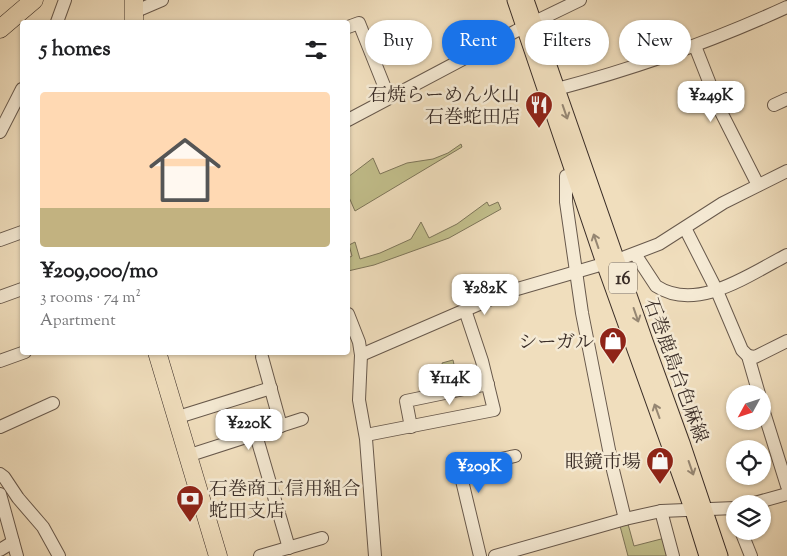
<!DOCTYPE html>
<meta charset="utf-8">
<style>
body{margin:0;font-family:"Sorts Mill Goudy","Noto Serif JP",serif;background:#f2f2f2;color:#202124;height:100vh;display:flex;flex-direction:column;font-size:19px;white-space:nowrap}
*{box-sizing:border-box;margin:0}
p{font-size:16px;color:#757577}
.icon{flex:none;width:28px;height:28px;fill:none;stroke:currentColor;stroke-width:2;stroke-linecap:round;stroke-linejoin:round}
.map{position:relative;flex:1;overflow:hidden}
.side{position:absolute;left:20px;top:20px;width:330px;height:335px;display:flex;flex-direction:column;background:#fff;border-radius:5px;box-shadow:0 1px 4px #0004}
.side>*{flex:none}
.top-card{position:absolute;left:365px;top:20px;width:346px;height:45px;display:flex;gap:10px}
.needle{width:32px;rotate:230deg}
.fabs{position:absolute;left:726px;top:385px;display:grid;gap:10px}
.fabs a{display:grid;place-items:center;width:45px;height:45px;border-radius:50%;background:#fff;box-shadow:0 1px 4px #0004;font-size:25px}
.price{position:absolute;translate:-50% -42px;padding:0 11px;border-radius:10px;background:#fff;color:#222;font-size:16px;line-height:32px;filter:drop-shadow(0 1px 2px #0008)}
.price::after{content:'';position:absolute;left:50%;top:30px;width:15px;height:11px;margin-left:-8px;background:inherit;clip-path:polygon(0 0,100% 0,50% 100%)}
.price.active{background:#1a73e8;color:#fff}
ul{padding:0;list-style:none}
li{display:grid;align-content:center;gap:10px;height:265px;padding:0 20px}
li+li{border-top:1px solid #e0e0e0}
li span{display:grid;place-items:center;height:155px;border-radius:5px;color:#555}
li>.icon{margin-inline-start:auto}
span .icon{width:90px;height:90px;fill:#fffc;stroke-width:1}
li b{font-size:21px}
h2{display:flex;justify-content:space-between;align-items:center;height:60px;padding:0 20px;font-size:21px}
.pill{padding:0 18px;border-radius:22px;background:#fff;box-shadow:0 1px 4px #0004;font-size:18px;line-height:45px}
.pill.active{background:#1a73e8;color:#fff}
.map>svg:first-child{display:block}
</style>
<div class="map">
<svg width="787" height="556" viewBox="0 0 787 556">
<rect width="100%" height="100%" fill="#f0debd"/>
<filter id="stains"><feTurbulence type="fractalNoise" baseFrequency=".004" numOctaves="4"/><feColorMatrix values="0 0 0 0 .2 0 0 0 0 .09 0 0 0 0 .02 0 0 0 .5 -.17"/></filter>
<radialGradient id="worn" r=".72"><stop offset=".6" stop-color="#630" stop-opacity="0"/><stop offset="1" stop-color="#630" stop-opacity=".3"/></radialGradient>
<g fill="#c2bf8c" stroke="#7e765a">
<polygon points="461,144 462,147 355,211 348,195 348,177 373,158 380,174 407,163 433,159 448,153"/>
<polygon points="487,202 489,206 498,202 501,209 449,238 374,265 348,271 348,258 352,256 349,245 355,242 360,259 380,253 411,239 421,222 429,238 457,224"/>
<polygon points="453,360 459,387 448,389 442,363"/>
<polygon points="628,524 634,546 665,538 670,556 628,556 620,526"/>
</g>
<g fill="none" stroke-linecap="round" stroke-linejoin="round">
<defs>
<g id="minor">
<polyline points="134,12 162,0"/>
<polyline points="57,22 65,0"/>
<polyline points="348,27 359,23 389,98"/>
<polyline points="695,46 721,112 758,185"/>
<path d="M557 89C636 68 713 41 787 7"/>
<polyline points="774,105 787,99"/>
<polyline points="348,120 516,31 580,0"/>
<polyline points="0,132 22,89"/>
<polyline points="566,176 566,202 582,313 613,470 625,519"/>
<polyline points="685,228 717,291 742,350 748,356 759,394"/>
<polyline points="0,240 22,232"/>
<path d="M635 254 656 286C697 313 750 274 787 255"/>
<polyline points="0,297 22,289"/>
<polyline points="348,314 359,342 361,355 359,400 366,439 375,556"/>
<polyline points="361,355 507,292 617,260 659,244 723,203 787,171"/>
<polyline points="748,356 755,357 787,341"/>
<polyline points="262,357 281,426"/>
<polyline points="0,361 25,352"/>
<polyline points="762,406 787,486"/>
<polyline points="175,418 271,388"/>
<polyline points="0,427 53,403"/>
<polyline points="411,427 406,401 488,384"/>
<polyline points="256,435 289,548"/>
<polyline points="366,435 494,410 482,361 465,310"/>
<polyline points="187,456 302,419"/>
<polyline points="0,474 4,477 18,498 43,527 59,556"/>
<polyline points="0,494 17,556"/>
<polyline points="751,504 787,494"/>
<polyline points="661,511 673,556"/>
<polyline points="741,531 751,556"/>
<polyline points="0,550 13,542"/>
<polyline points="260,556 322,538"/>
<polyline points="480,556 459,468 515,456"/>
<polyline points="495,556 625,519 661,511 735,508"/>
</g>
<g id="major">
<polyline points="515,0 604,263 693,511 707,556"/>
<polyline points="526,0 645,341 682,443 720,556"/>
</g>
<g id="highway">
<polyline points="134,22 134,0"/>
<polyline points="0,29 34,0"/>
<polyline points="157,352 218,556"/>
</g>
</defs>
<use href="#minor" stroke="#68594c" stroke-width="14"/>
<use href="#major" stroke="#3a2d27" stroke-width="17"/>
<use href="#highway" stroke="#3a2d27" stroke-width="19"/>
<use href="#minor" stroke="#f5ead4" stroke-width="12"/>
<use href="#major" stroke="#f0debd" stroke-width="15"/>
<use href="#highway" stroke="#f0debd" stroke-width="18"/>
</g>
<defs><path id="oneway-shaft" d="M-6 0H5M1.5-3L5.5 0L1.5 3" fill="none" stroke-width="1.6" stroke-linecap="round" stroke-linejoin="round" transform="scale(1.25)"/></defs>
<g stroke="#958672">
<use href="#oneway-shaft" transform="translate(565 112) rotate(71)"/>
<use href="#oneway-shaft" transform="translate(596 241) rotate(-109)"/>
<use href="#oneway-shaft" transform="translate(636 315) rotate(71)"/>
<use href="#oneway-shaft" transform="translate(657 411) rotate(-110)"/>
<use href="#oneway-shaft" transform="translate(691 468) rotate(71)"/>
</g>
<defs>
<symbol id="restaurant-pin" viewBox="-11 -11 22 30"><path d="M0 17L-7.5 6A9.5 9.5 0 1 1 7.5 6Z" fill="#8f2418" stroke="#f5ead4"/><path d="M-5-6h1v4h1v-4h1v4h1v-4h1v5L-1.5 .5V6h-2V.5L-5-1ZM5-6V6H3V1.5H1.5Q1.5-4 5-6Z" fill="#fff"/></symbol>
<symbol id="shop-pin" viewBox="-11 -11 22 30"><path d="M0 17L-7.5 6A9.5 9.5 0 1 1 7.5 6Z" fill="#8f2418" stroke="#f5ead4"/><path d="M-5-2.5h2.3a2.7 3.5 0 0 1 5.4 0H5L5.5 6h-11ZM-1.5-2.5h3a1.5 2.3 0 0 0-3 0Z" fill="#fff"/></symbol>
<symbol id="bank-pin" viewBox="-11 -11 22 30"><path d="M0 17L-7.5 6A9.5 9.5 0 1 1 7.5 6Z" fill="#8f2418" stroke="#f5ead4"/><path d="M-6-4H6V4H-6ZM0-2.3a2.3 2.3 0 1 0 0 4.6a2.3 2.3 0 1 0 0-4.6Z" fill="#fff"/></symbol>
</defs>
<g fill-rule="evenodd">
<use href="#restaurant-pin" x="523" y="89" width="32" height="43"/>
<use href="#shop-pin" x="597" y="325" width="32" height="43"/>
<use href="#shop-pin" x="644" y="445" width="32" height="43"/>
<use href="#bank-pin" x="174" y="483" width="32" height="43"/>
</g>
<g text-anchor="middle" stroke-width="5" stroke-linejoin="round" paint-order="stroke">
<rect fill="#f5ead4" stroke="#72665b" stroke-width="1" x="609" y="262.5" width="28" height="31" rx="4"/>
<g font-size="18" font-weight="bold" fill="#3a2d27">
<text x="623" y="284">16</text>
</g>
<g font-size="19" fill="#3a2d27" stroke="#f5ead4" text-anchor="end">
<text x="520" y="101">石焼らーめん火山<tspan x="520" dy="22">石巻蛇田店</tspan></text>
<text x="594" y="348">シーガル</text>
<text x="641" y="468">眼鏡市場</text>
<text x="209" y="495" text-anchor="start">石巻商工信用組合<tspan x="209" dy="22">蛇田支店</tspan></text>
</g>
<g font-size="19" fill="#3a2d27" stroke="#f5ead4">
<text transform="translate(677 370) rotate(70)" y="7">石巻鹿島台色麻線</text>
</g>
</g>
<rect width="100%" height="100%" filter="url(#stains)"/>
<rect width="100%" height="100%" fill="url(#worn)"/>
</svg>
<div class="fabs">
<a><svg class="needle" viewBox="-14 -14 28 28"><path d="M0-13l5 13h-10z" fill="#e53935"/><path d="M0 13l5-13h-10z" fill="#757577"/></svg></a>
<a><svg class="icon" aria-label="locate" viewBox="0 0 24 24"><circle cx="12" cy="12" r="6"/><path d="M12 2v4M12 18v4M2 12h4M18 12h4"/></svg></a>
<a><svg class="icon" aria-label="layers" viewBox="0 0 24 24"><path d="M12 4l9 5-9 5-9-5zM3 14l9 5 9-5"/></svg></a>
</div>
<b class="price" style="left:711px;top:123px">¥249K</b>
<b class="price" style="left:485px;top:316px">¥282K</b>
<b class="price" style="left:450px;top:406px">¥114K</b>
<b class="price" style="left:249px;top:451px">¥220K</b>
<b class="price active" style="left:479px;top:494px">¥209K</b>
<div class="top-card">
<a class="pill">Buy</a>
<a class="pill active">Rent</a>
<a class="pill">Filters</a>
<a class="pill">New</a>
</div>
<section class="side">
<h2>5 homes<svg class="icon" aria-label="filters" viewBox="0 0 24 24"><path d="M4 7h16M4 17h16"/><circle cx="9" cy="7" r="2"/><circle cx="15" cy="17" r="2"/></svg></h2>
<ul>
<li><span style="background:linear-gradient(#ffd9b3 75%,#c2b280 0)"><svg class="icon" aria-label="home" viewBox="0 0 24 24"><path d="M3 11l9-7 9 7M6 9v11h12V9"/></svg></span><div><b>¥209,000/mo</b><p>3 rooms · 74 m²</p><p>Apartment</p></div></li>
</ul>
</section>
</div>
